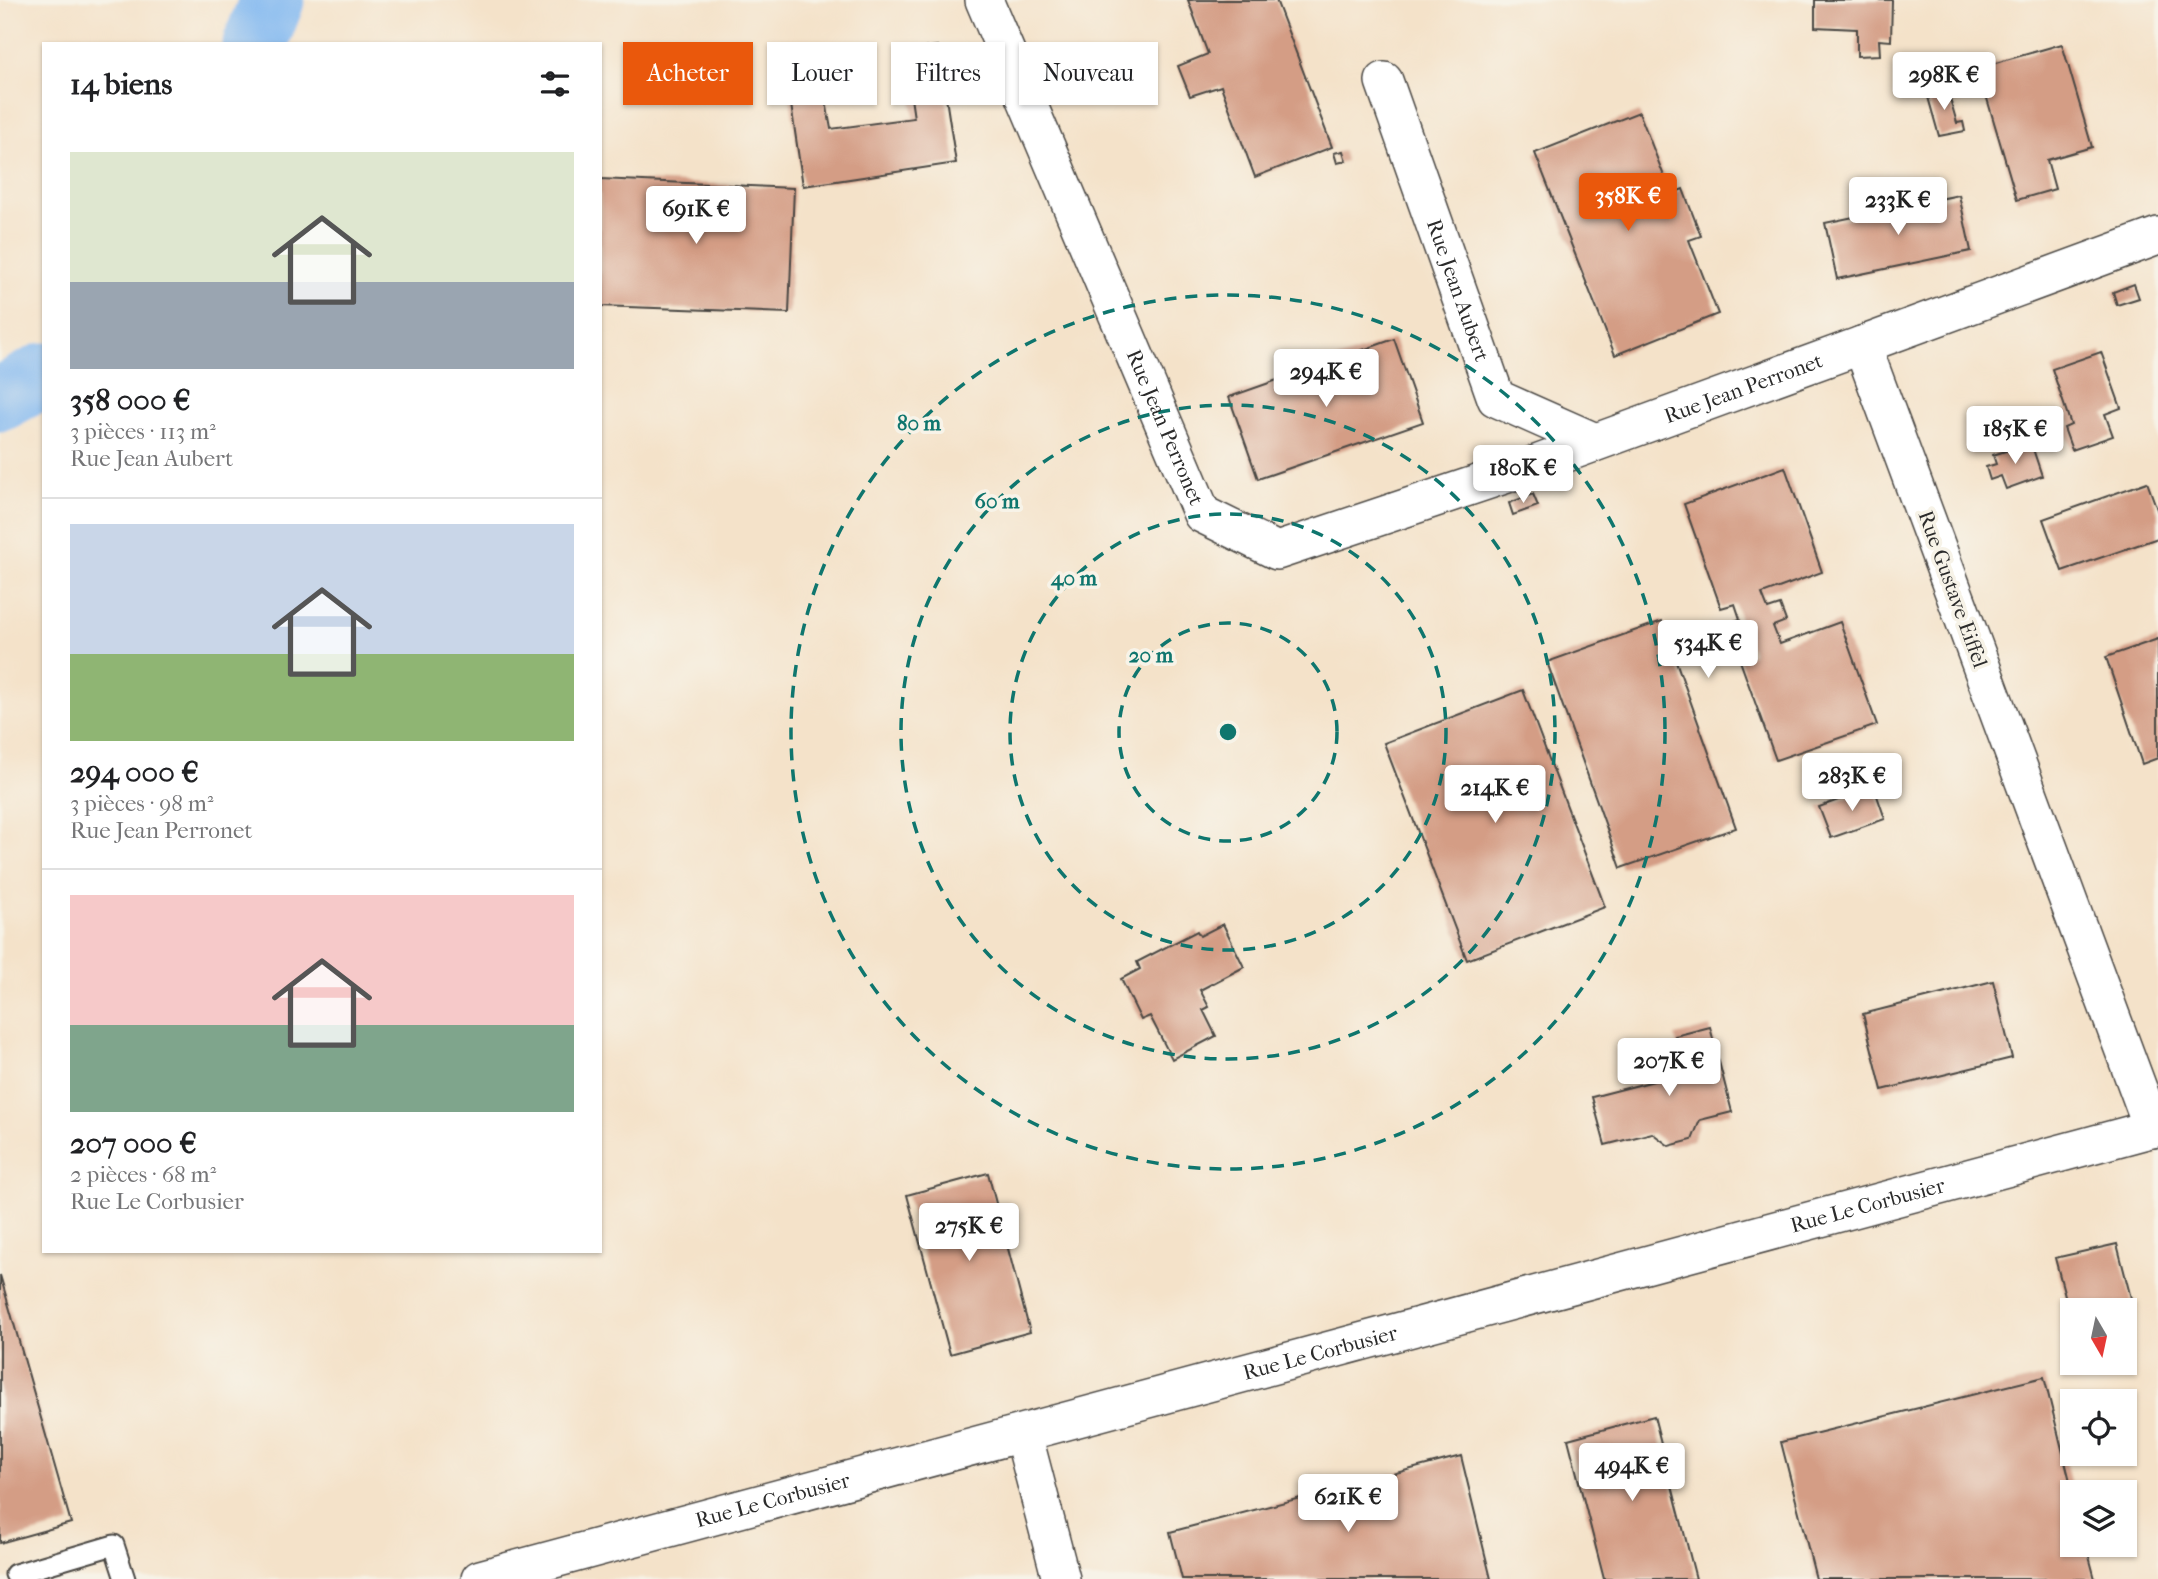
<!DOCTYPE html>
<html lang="fr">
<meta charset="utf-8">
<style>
body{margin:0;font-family:"IM FELL French Canon",serif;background:#f6f6f6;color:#202124;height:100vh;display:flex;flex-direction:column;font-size:26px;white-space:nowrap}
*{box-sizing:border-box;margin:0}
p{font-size:23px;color:#757577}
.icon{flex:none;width:38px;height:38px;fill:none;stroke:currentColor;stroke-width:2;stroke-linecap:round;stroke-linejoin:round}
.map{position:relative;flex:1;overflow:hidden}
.side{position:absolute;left:42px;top:42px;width:560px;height:1211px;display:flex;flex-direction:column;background:#fff;border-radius:0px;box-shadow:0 2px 5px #0004}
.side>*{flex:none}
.hud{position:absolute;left:623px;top:42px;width:665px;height:63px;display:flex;gap:14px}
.needle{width:46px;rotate:171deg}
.tools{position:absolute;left:2060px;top:1298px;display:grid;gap:14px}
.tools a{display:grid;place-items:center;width:77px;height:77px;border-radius:0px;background:#fff;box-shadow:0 2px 5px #0004;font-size:35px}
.price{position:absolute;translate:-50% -60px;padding:0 16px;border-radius:7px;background:#fff;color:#222;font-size:23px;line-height:46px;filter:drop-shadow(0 2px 4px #0008)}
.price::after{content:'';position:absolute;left:50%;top:42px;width:21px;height:16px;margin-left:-10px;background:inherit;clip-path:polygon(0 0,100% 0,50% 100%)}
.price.active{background:#ea580c;color:#fff}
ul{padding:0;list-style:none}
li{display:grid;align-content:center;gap:14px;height:371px;padding:0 28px}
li+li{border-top:2px solid #e0e0e0}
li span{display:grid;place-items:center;height:217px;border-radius:0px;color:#555}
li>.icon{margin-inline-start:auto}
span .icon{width:126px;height:126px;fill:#fffc;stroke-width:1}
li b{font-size:30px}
h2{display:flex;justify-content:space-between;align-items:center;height:84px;padding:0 28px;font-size:30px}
.chip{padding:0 24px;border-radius:0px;background:#fff;box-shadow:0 2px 5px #0004;font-size:24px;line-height:63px}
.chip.active{background:#ea580c;color:#fff}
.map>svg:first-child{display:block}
</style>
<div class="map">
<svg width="2158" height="1579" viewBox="0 0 2158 1579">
<rect width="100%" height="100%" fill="#f7f3e8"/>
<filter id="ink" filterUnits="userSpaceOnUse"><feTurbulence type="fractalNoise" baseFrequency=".0143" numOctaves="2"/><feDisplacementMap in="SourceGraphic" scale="14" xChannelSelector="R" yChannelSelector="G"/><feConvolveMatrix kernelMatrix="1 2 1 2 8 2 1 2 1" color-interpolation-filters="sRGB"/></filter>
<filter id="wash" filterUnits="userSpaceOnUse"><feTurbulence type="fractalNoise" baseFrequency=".00686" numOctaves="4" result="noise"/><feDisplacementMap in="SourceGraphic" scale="28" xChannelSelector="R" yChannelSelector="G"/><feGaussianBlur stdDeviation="1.57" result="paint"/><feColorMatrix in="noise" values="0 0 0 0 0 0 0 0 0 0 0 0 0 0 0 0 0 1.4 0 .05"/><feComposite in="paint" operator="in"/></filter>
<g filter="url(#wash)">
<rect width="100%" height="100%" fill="#f4e2c9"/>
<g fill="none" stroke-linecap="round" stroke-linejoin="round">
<g stroke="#81b8f1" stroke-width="65">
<polyline points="255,44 272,0"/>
<polyline points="0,399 44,375"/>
</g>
</g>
<g id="blocks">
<g fill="#d49d85">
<polygon points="1188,0 1276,0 1332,147 1255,177 1221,86 1190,96 1178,66 1208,54"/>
<polygon points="1815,0 1892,0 1891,41 1879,40 1880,55 1857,56 1857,29 1815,27"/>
<polygon points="2062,44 2092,147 2047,160 2055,189 2017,200 1978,68"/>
<polygon points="938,46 956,163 803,186 788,84 822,80 831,129 914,118 904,51"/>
<polygon points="1946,85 1957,123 1963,122 1965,131 1939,136 1926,90"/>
<polygon points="1639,112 1671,194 1683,189 1701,236 1689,240 1718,314 1615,355 1535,153"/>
<polygon points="1343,151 1346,161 1337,163 1334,153"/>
<polygon points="600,179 794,188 789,313 600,306"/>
<polygon points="1959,195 1971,251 1837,279 1825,223"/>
<polygon points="2134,284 2139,298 2117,305 2113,292"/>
<polygon points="1394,339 1423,422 1258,479 1229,397"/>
<polygon points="2101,352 2121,408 2105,414 2113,436 2072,450 2064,428 2071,425 2052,369"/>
<polygon points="2031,443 2042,476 2006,489 2001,476 1990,480 1986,467 1996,464 1993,455"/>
<polygon points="1785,467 1822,572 1762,594 1768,609 1780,605 1786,621 1773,626 1780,644 1840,622 1877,725 1776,760 1739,658 1753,654 1747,636 1676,661 1736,828 1621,868 1547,662 1662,621 1670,644 1740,619 1735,604 1721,608 1684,504"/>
<polygon points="2147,482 2158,512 2158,538 2062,571 2043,519"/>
<polygon points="1533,494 1538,506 1513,515 1509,503"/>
<polygon points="2158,639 2158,758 2142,764 2106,657"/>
<polygon points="1523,690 1605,907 1467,960 1384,743"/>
<polygon points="1874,787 1885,819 1831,838 1819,807"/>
<polygon points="1223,924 1244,967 1200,990 1209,1007 1203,1010 1216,1036 1172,1059 1150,1016 1141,1020 1121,979 1140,969 1137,962 1197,931 1200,936"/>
<polygon points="1993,981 2012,1058 1882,1090 1863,1014"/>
<polygon points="1710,1027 1732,1112 1700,1120 1692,1140 1669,1146 1652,1133 1605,1145 1592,1097 1685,1073 1675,1036"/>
<polygon points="988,1173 1030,1332 950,1354 907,1195"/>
<polygon points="2117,1244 2133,1306 2112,1311 2072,1311 2071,1318 2055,1258"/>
<polygon points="0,1275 71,1523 0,1543"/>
<polygon points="2044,1377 2073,1493 2072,1545 2086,1545 2095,1579 1816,1579 1781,1442"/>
<polygon points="1654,1416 1696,1579 1604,1579 1568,1439"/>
<polygon points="1461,1456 1491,1579 1182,1579 1170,1532"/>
</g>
</g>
</g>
<g filter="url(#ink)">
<use href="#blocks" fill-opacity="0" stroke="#494643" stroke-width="2"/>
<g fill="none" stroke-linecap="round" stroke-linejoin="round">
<defs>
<polyline id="service" points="15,1574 114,1545 125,1579"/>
<g id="minor">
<path id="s1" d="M984 0 1202 514 1277 551 1531 466 1862 345"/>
<path id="s2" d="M1384 81 1496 398 1595 442"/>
<polyline points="2153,1129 1862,345 2158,236"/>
<polyline points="1023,1434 1061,1579"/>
<path id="s3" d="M480 1579 2158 1127"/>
</g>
</defs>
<use href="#service" stroke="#494643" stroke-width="23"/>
<use href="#minor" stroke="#494643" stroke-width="40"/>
<use href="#service" stroke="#fff" stroke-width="19"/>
<use href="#minor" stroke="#fff" stroke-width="37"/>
</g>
</g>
<g fill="none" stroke="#0f766e" stroke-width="3.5" stroke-dasharray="12 9">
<circle cx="1228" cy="732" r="109"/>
<circle cx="1228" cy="732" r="218"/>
<circle cx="1228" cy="732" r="327"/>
<circle cx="1228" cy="732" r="437"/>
</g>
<g text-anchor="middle" stroke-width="7" stroke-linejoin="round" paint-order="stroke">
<g font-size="21" fill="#2b2b2b" stroke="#f7f3e8">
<text dy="7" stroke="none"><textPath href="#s2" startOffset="222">Rue Jean Aubert</textPath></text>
<text dy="7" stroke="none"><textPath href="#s1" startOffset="1136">Rue Jean Perronet</textPath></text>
<text dy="7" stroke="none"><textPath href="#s1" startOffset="464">Rue Jean Perronet</textPath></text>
<text transform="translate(1953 589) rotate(70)" y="7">Rue Gustave Eiffel</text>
<text dy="7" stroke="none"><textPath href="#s3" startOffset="1437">Rue Le Corbusier</textPath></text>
<text dy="7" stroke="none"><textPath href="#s3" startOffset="870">Rue Le Corbusier</textPath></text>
<text dy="7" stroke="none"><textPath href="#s3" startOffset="303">Rue Le Corbusier</textPath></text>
</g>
</g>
<circle cx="1228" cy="732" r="10" fill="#0f766e" stroke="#f7f3e8" stroke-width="3.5"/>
<g font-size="21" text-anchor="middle" font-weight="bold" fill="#0f766e" stroke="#f7f3e8" stroke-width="7" stroke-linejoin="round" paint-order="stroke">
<text x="919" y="430">80 m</text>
<text x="997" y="508">60 m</text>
<text x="1074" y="585">40 m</text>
<text x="1151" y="662">20 m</text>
</g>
</svg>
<div class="tools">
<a><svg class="needle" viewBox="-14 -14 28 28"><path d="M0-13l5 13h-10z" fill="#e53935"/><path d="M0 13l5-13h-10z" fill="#757577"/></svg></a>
<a><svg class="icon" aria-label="locate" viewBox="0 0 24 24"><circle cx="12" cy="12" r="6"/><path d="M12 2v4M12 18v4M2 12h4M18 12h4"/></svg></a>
<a><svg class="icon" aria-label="layers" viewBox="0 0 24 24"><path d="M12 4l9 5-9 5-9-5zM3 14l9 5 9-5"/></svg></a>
</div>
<b class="price" style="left:1944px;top:112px">298K €</b>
<b class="price active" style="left:1628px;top:233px">358K €</b>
<b class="price" style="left:1898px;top:237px">233K €</b>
<b class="price" style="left:696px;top:246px">691K €</b>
<b class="price" style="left:1326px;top:409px">294K €</b>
<b class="price" style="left:2015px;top:466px">185K €</b>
<b class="price" style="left:1523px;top:505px">180K €</b>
<b class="price" style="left:1708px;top:680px">534K €</b>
<b class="price" style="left:1852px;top:813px">283K €</b>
<b class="price" style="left:1495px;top:825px">214K €</b>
<b class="price" style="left:1669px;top:1098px">207K €</b>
<b class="price" style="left:969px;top:1263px">275K €</b>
<b class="price" style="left:1632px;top:1503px">494K €</b>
<b class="price" style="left:1348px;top:1534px">621K €</b>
<div class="hud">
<a class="chip active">Acheter</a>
<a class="chip">Louer</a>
<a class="chip">Filtres</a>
<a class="chip">Nouveau</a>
</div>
<section class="side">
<h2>14 biens<svg class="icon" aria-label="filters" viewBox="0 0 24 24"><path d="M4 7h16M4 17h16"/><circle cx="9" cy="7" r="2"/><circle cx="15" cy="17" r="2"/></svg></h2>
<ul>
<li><span style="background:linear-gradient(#dfe7d0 60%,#9aa5b1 0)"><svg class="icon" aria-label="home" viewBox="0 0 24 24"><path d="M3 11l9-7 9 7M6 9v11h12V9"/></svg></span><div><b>358 000 €</b><p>3 pièces · 113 m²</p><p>Rue Jean Aubert</p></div></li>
<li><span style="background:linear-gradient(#c9d6e8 60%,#8fb573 0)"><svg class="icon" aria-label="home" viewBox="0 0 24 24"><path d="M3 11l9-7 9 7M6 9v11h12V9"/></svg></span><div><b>294 000 €</b><p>3 pièces · 98 m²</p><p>Rue Jean Perronet</p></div></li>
<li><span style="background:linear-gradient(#f6c9c9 60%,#7fa58c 0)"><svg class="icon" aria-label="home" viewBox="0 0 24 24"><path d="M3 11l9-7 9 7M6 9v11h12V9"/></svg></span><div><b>207 000 €</b><p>2 pièces · 68 m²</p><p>Rue Le Corbusier</p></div></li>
</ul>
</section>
</div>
